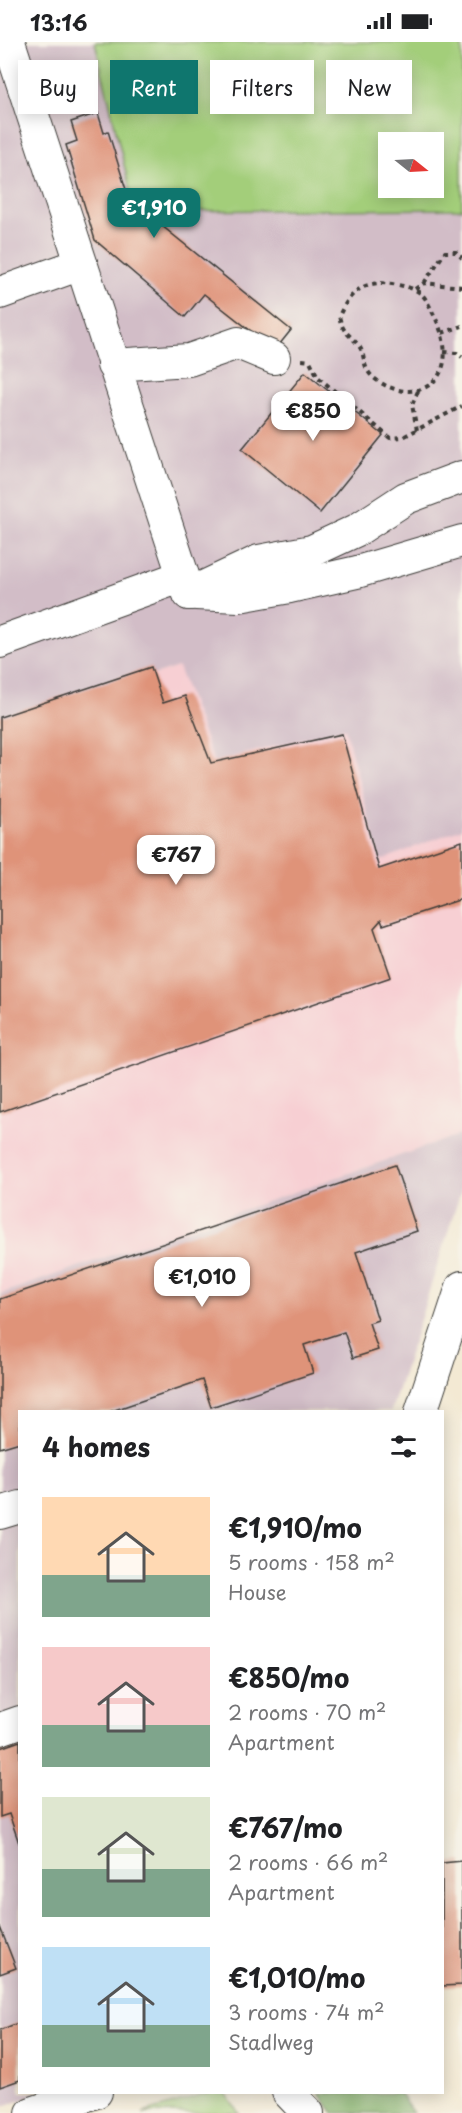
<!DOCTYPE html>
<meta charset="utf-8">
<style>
body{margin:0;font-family:"Playpen Sans",sans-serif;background:#f2f2f2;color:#202124;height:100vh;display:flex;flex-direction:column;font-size:22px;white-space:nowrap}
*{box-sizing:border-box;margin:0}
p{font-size:20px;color:#757577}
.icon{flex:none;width:33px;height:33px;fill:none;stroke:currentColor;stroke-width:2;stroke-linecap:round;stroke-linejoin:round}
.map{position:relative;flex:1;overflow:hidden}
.side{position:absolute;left:18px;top:1368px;width:426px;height:684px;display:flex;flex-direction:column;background:#fff;border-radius:0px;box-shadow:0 3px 15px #0003}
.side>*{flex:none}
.top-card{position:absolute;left:18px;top:18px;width:426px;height:54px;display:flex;gap:12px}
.needle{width:39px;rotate:108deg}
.fabs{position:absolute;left:378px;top:90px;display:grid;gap:12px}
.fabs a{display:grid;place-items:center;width:66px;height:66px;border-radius:0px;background:#fff;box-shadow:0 3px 15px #0003;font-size:30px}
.price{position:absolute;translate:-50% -51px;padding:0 14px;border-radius:12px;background:#fff;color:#222;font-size:20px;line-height:39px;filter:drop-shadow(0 2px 3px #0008)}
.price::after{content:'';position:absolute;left:50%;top:36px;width:18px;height:14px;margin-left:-9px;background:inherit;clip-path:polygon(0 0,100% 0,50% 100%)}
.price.active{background:#0f766e;color:#fff}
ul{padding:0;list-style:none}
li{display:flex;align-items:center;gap:18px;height:150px;padding:0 24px}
li span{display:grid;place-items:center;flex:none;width:168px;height:120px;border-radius:0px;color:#555}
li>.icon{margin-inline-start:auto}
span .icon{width:72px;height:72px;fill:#fffc;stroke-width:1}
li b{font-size:26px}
h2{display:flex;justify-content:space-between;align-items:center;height:72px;padding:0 24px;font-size:26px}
.tag{padding:0 21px;border-radius:0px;background:#fff;box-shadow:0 3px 15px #0003;font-size:21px;line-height:54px}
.tag.active{background:#0f766e;color:#fff}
.status{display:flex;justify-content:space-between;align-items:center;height:42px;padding:0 30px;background:#fff;direction:ltr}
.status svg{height:16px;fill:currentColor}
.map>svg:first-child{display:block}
</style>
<div class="status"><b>13:16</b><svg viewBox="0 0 49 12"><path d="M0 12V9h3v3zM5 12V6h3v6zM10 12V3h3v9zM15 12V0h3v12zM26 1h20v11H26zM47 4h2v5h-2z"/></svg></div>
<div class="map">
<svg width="462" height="2071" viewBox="0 0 462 2071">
<rect width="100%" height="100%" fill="#f7f3e8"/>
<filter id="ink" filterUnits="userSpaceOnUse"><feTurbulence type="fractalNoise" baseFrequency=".0167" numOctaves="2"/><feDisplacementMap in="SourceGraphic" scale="12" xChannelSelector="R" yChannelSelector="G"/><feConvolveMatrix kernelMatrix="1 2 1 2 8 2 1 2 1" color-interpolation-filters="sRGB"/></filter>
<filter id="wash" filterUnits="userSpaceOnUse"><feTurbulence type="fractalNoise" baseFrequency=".008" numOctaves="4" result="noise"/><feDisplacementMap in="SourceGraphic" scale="24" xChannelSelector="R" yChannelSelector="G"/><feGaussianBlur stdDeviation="1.35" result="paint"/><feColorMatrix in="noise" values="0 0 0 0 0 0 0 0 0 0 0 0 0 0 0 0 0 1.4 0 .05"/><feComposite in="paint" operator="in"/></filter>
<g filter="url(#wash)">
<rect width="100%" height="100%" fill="#f3e9d3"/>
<polygon fill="#f7cfd3" points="462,555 462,1092 0,1252 0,684 178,625"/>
<g fill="#d2bdc7" fill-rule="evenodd">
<path d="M0 0H462V786L380 819 345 686 214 720 178 625 0 684ZM388 100H434V146H388Z"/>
<polygon points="462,1092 462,1146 391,1369 20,1370 20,2050 43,2051 0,2065 0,1252"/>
</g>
<g fill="#a3ce7a" stroke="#60754b" stroke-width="1.5" fill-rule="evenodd">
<path d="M95 0H462V167L135 169ZM388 100H434V146H388Z"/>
<polygon points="213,2050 225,2051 239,2071 143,2071"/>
</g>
<polygon fill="#82b16a" stroke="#4f6643" stroke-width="1.5" points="318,2051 399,2051 413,2071 334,2071"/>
<g id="blocks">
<g fill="#df9379">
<polygon points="98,71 104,91 108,89 132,167 136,163 291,288 275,308 204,252 185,275 95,198 66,103 77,99 71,80"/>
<polygon points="305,330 383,393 320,471 242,407"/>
<polygon points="151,625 163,661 185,654 211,721 342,692 379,827 462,799 462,857 383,883 381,878 374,886 391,935 0,1070 0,675"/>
<polygon points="395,1123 417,1189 356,1210 378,1278 369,1281 378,1308 353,1316 344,1290 304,1303 313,1331 211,1365 202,1338 109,1370 20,1370 20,1400 0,1406 0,1257"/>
<polygon points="20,1699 20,1801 19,1801 9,1772 0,1775 0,1706"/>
<polygon points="462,1819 462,1943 442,1944 442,1821"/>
<polygon points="0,1885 16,1926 0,1932"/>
<polygon points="20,1980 20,2038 0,2045 0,1988"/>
</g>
</g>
</g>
<g filter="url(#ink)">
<use href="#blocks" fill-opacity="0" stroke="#3c3b37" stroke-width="1.5"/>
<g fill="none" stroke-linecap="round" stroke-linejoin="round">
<defs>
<g id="minor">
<polyline points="9,0 189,552"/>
<polyline points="0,251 81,222"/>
<polyline points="113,323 189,318 238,301 274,316"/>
<polyline points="189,552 259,519 312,509 357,488 406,456 462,435"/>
<polyline points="196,552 239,554 290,545 357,530 462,499"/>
<polyline points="0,600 183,534"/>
<polyline points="421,1370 462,1245"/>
<polyline points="0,1471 20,1465"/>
<polyline points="0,1687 20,1680"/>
<polyline points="288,2050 308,2071"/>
<polyline points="32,2071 96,2050"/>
</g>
</defs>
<use href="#minor" stroke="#3c3b37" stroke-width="34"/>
<g stroke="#3c3b37" stroke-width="4" stroke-dasharray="4.5 4.5" stroke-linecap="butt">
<path d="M381 241C392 242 406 243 417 249 425 253 429 263 433 271 441 286 448 307 443 324 433 356 395 354 374 336 361 325 366 313 359 304 349 291 343 292 339 274 348 254 359 242 381 241Z"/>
<polyline points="424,241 445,210 456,210 462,216"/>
<polyline points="415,247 424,241 462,245"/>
<polyline points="442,291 462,284"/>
<polyline points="444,310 457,311 462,315"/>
<polyline points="302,318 310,319 318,335 390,396 403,395 462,364"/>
<polyline points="417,388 412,363 418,349"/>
</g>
<use href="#minor" stroke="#fff" stroke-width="32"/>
</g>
</g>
</svg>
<div class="fabs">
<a><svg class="needle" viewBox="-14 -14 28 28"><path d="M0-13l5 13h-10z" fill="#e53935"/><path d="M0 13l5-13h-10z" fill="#757577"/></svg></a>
</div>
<b class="price active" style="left:154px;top:197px">€1,910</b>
<b class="price" style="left:313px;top:400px">€850</b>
<b class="price" style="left:176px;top:844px">€767</b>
<b class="price" style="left:202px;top:1266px">€1,010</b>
<div class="top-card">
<a class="tag">Buy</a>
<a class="tag active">Rent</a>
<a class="tag">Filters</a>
<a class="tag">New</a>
</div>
<section class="side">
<h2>4 homes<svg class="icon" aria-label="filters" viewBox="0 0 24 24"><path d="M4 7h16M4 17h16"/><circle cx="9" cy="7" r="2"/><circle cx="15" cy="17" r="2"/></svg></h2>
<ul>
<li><span style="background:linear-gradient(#ffd9b3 65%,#7fa58c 0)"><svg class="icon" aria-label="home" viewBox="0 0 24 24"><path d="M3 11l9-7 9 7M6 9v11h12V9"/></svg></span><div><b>€1,910/mo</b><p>5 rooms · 158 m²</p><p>House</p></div></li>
<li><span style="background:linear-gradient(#f6c9c9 65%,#7fa58c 0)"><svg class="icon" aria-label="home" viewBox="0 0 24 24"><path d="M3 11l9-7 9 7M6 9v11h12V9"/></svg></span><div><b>€850/mo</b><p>2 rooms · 70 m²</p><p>Apartment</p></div></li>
<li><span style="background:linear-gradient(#dfe7d0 60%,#7fa58c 0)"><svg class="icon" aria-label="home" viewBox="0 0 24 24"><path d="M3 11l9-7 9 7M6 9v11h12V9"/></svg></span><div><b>€767/mo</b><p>2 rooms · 66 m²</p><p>Apartment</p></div></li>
<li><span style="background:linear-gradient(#bfe0f5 65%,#7fa58c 0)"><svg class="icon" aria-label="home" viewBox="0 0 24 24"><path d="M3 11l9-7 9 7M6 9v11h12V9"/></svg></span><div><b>€1,010/mo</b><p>3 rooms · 74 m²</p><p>Stadlweg</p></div></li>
</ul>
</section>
</div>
